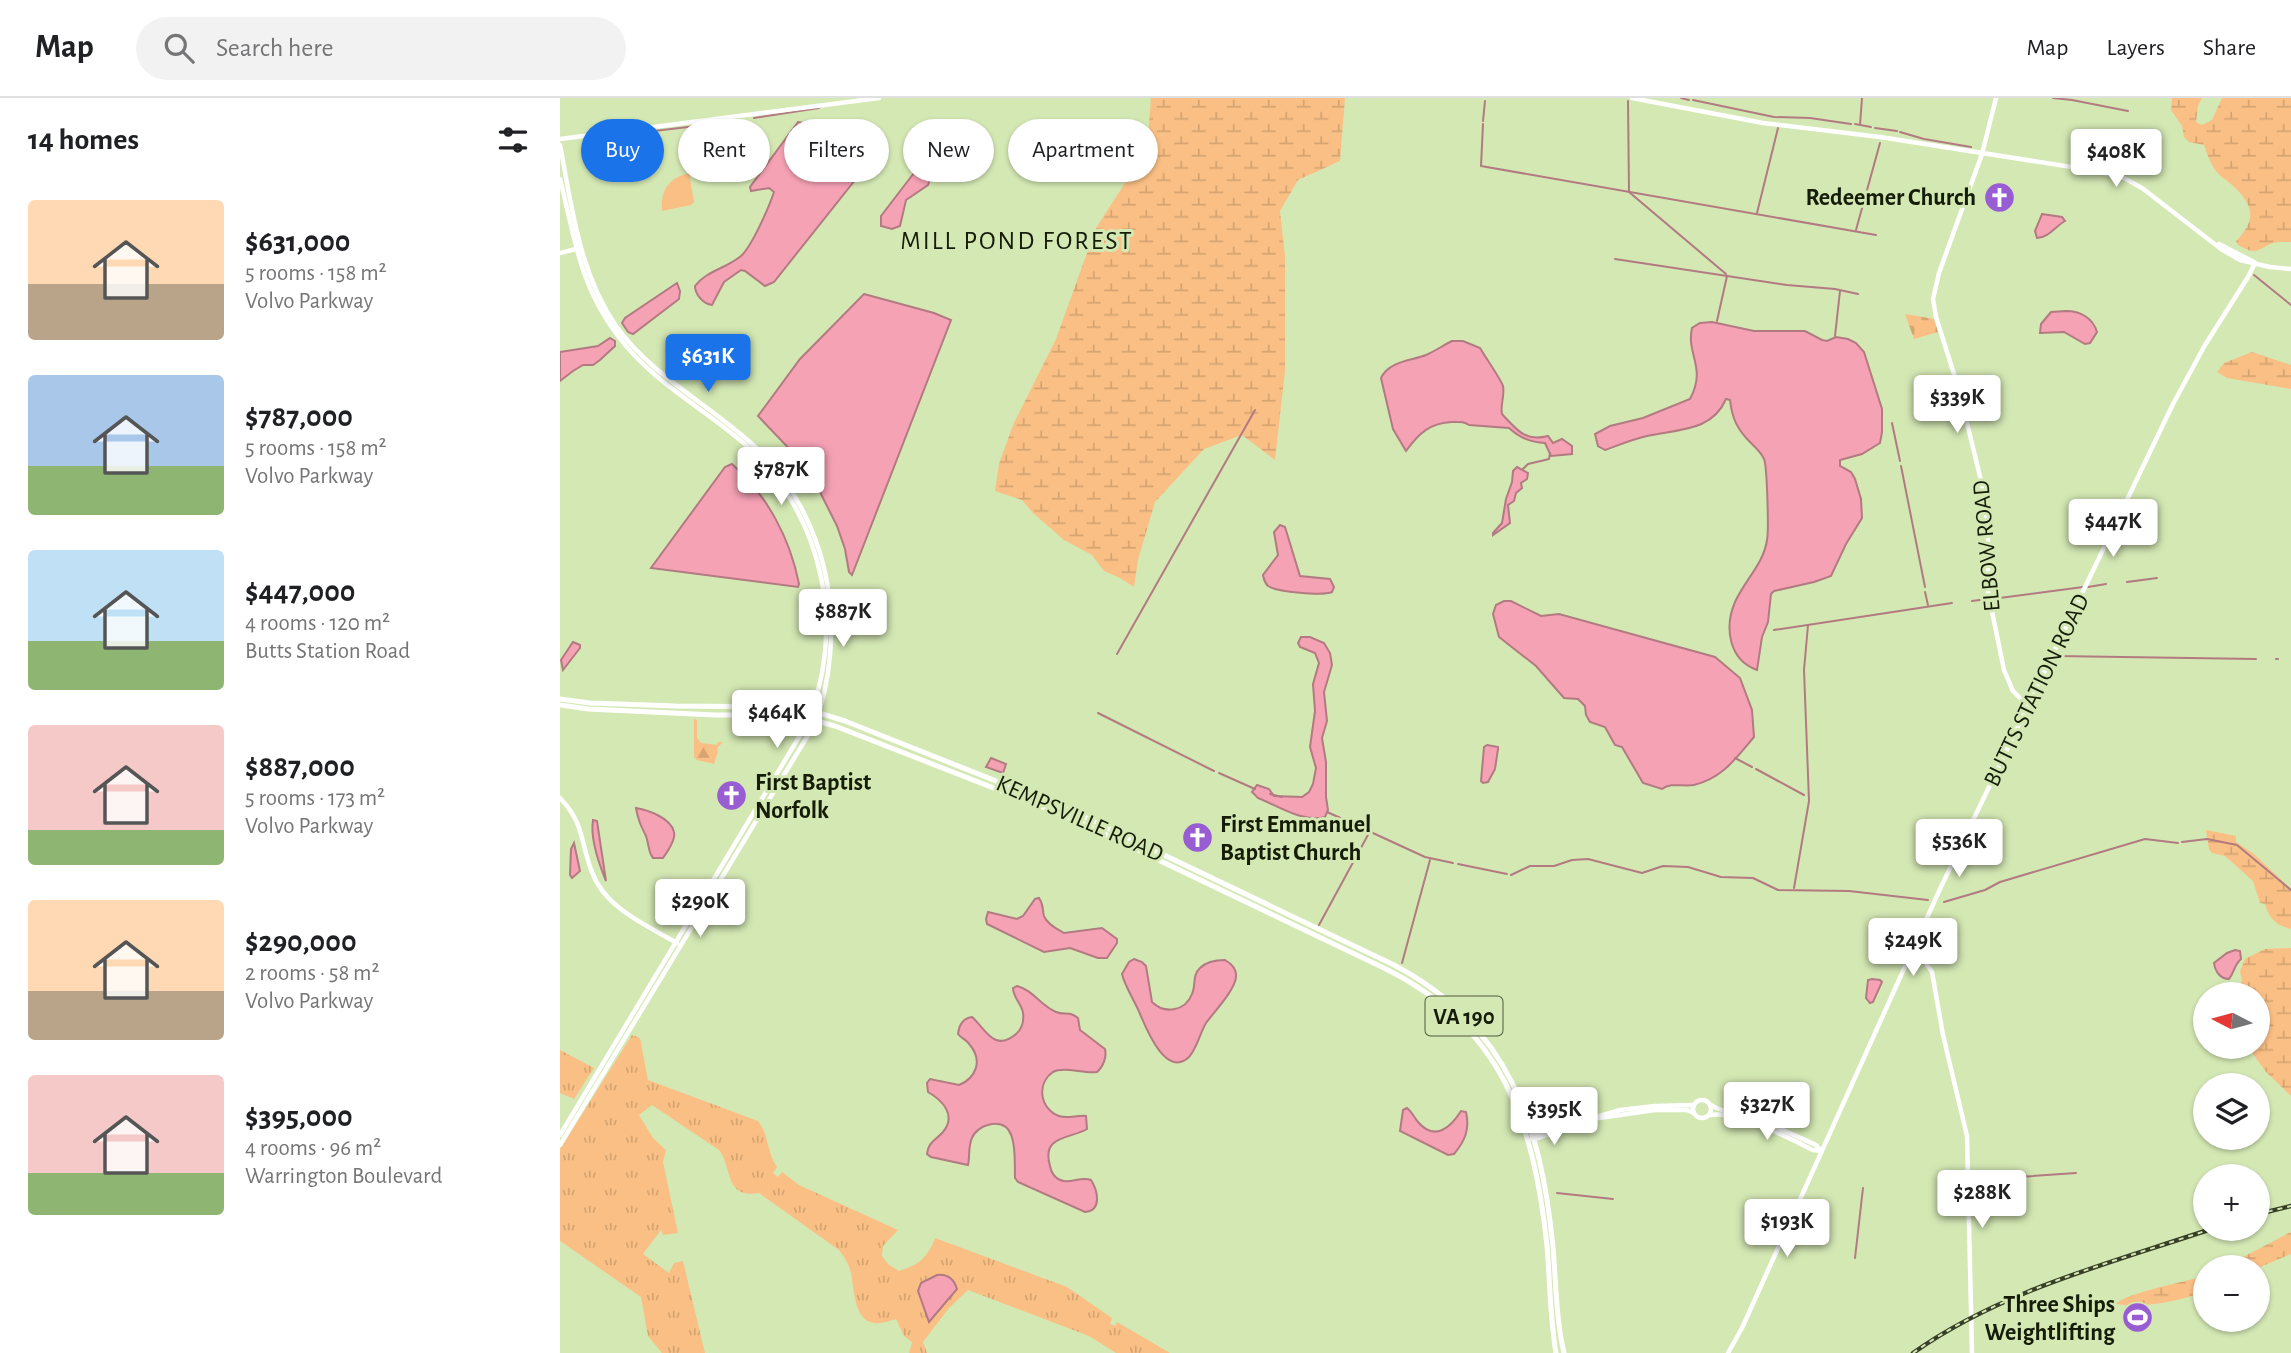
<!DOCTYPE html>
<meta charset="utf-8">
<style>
body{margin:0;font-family:"Alegreya Sans",sans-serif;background:#f2f2f2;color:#202124;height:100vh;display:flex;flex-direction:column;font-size:26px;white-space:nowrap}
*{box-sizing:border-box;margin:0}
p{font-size:23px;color:#757577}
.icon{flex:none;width:38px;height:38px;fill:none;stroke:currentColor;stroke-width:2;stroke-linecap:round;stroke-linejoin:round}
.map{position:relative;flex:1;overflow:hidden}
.sheet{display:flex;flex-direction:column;background:#fff;width:560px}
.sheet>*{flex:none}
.guide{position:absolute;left:21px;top:21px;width:665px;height:63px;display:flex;gap:14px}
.needle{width:46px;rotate:276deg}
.tools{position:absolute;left:1633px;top:884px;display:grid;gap:14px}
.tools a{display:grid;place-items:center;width:77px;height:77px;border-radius:50%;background:#fff;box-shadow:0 2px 5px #0004;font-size:35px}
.price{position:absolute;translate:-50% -60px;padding:0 16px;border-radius:7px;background:#fff;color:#222;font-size:23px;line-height:46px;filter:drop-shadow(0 2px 4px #0008)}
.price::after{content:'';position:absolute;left:50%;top:42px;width:21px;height:16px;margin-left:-10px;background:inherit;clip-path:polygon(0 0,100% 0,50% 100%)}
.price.current{background:#1a73e8;color:#fff}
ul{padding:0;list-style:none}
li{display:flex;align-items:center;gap:21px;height:175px;padding:0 28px}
li span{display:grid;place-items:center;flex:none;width:196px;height:140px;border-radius:7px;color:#555}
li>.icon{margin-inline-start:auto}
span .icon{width:84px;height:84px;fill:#fffc;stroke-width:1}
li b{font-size:30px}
h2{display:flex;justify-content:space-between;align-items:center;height:84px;padding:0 28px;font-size:30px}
.pill{padding:0 24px;border-radius:32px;background:#fff;box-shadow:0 2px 5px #0004;font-size:24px;line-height:63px}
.pill.current{background:#1a73e8;color:#fff}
header{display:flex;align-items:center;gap:42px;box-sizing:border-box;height:98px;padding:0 35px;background:#fff;border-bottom:2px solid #e0e0e0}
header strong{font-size:33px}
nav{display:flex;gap:38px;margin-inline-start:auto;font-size:24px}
.search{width:490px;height:63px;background:#f2f2f2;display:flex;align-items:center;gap:18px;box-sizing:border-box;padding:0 24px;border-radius:38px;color:#757577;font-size:26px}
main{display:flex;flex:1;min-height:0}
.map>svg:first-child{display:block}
</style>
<header>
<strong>Map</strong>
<div class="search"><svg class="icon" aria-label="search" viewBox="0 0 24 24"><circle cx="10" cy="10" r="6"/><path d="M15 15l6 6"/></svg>Search here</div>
<nav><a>Map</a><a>Layers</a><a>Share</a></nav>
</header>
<main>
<section class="sheet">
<h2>14 homes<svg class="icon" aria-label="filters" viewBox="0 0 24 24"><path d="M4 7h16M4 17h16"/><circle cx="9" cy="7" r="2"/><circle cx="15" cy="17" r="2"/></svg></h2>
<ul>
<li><span style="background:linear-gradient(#ffd9b3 60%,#b9a48a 0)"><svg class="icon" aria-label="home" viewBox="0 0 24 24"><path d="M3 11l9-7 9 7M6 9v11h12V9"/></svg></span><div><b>$631,000</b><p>5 rooms · 158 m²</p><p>Volvo Parkway</p></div></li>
<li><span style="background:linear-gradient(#a9c7e8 65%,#8fb573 0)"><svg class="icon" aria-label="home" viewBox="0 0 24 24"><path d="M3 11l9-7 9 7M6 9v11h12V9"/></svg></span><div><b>$787,000</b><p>5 rooms · 158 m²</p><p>Volvo Parkway</p></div></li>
<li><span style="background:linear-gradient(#bfe0f5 65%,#8fb573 0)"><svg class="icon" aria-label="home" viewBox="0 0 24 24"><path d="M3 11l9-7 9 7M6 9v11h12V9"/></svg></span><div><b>$447,000</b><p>4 rooms · 120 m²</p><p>Butts Station Road</p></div></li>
<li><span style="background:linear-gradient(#f6c9c9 75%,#8fb573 0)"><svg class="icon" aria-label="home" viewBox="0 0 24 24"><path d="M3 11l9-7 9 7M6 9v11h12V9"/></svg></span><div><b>$887,000</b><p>5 rooms · 173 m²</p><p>Volvo Parkway</p></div></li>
<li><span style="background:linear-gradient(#ffd9b3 65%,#b9a48a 0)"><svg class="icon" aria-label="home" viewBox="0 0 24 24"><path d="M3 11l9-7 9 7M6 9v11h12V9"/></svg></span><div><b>$290,000</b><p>2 rooms · 58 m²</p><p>Volvo Parkway</p></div></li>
<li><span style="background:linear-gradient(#f6c9c9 70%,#8fb573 0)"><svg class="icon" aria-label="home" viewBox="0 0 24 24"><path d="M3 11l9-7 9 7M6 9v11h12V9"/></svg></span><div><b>$395,000</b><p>4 rooms · 96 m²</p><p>Warrington Boulevard</p></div></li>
</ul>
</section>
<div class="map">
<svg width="1731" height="1255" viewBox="0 0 1731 1255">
<defs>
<pattern id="grass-tufts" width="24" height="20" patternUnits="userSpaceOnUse" patternTransform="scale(1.75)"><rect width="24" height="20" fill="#fabf85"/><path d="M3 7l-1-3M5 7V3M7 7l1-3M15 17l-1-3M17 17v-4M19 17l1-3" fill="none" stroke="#d5a471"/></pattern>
<pattern id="forest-firs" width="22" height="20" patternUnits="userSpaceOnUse" patternTransform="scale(1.75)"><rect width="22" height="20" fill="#fabf85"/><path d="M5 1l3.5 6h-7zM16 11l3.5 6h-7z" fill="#d5a471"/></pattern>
<pattern id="wetland-marsh" width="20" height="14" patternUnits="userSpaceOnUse" patternTransform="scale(1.75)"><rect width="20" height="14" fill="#fabf85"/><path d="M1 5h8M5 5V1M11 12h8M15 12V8" fill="none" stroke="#d5a471"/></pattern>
<pattern id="cemetery-stones" width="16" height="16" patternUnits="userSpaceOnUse" patternTransform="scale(1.75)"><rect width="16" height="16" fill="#fabf85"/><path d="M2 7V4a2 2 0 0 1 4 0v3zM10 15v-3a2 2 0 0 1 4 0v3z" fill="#d5a471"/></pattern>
</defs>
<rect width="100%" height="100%" fill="#d4e8b4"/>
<g fill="url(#grass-tufts)">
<path d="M72 937 80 940 88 982 198 1023C209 1036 207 1055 217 1069L213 1075 218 1079 222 1074 239 1087 338 1132 323 1148 322 1158 329 1167 339 1173C359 1167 368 1159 375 1140L507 1189 552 1220 550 1226 555 1228 557 1224 610 1255H556L529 1238 408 1192 389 1210 363 1244 367 1255H349L352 1244 344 1238 336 1221C329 1223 321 1226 314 1225 292 1222 295 1187 290 1172 288 1164 284 1159 279 1152L199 1095C164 1101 173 1070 159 1052L92 1007 79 1017 93 1040 106 1052 103 1064 118 1135 103 1137 101 1132 83 1156 109 1175 114 1165 123 1163 145 1255H102L88 1238 81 1199 0 1143V1051Z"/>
<polygon points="0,952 34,970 14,1001 0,995"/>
</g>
<polygon fill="url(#forest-firs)" points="134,621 137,622 137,640 141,645 157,647 158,644 163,644 157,650 158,654 154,666 137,662 134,659"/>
<g fill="url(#wetland-marsh)">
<polygon points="591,0 785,0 780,63 738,82 720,113 725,159 725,273 715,362 682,337 644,351 595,404 578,462 574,489 560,480 544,473 532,457 504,442 473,415 462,402 435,393 439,366 453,327 496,241 536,130 587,51"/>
<path d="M1612 0H1642L1638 8 1636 24 1642 27 1652 22 1662 0H1731V144C1724 144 1714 143 1708 147 1693 155 1694 155 1678 147L1676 143C1697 122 1694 107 1672 87 1667 82 1660 79 1656 73 1650 65 1647 56 1644 47L1629 44 1624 39 1622 28 1611 12Z"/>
<polygon points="1692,254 1731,267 1731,291 1667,280 1657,274 1664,265"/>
<path d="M1646 732 1676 738V744L1694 756 1731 791V831C1716 827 1709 821 1705 806L1700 805 1693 783 1665 758 1652 755 1649 751Z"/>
<polygon points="1731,850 1731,998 1706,974 1688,949 1698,948 1698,896 1675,896 1682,883 1680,873 1685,861 1705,851"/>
<polygon points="1731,1134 1731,1156 1698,1170 1664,1169"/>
<path d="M1645 1178V1193C1619 1204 1584 1210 1556 1206 1565 1195 1628 1183 1645 1178Z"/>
</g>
<polygon fill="url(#cemetery-stones)" points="1345,216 1374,221 1378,234 1354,241"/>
<g fill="#fabf85">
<polygon points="544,35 547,52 535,51 528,40 531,37"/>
<path d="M129 75 134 104 131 107 102 113C100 92 109 80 129 75Z"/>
</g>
<g fill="#f6a2b5" stroke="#b27a81" stroke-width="2">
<path d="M238 24 243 25C253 42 238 51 230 65L233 72 240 74 295 65 301 71 299 77 214 184 205 188 185 173 181 172 164 184 152 207C143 206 135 196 135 188 146 173 167 170 181 158 192 148 209 109 214 94L209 90 191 93 190 89Z"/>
<polygon points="373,53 378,58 368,87 346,102 340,128 332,131 321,128 321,118 370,54"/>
<path d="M1482 116 1502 119 1505 123C1496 128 1488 140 1477 140L1475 133Z"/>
<polygon points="117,185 120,193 119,201 73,236 68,234 62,225 65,220"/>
<polygon points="304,196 374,215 391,222 292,477 289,474 285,451 277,428 255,384 242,364 198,318 240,261"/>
<path d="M1506 213C1520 213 1533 220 1537 234L1530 245 1525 246 1504 234 1480 235 1481 226 1491 214Z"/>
<path d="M1152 224 1194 233H1245L1262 242 1267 243 1276 239 1288 241 1296 245 1304 254 1322 311V334L1320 345 1302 356 1280 362V368L1291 374 1295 381 1301 401 1302 420 1286 446 1271 478 1254 484 1214 493 1211 496 1208 524 1202 539 1197 572C1169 562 1164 530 1175 504 1185 482 1204 465 1207 442 1209 432 1207 367 1204 361 1201 354 1195 349 1190 344 1177 331 1172 320 1170 302L1166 301C1152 334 1117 331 1087 338 1073 341 1059 347 1045 352L1038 348 1035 336 1050 328 1083 320 1130 301C1147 269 1126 257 1132 230L1140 225Z"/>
<polygon points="50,240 55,243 55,248 40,262 33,267 23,267 13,273 0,283 0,254 38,248"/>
<path d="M892 243H903L920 250C924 257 942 283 943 288 945 298 940 307 942 316 957 332 965 344 988 338L993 345 1002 341 1012 348V356L991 358 985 345C970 344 960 340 949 330L909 327C903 323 900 324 892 324 870 325 859 335 846 353L833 331 821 280C829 263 851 263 866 257 875 253 884 247 892 243Z"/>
<path d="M172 366C207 397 230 440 239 486L238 489 91 470 165 369Z"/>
<polygon points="957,369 968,375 967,381 961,385 962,390 956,395 954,403 948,407 950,425 933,437 933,435 942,425 946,401 952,384 953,373"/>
<path d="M720 427 725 429 740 478 770 481 774 489 772 494C763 498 717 494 708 488 704 484 704 482 703 477L718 457 714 434Z"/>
<path d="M944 503H951L981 518 999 516 1155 559 1180 580 1192 612 1194 639C1176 660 1163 680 1134 687 1123 689 1111 684 1102 691L1083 685 1062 649 1055 647 1045 629 1030 624 1026 617 1025 608 1018 601 1004 600 976 568 939 539 933 516 936 507Z"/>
<path d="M741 539H750L764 545 770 555 772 567 764 594 767 623 762 640 766 664V699L768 712 765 719C743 725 718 708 698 700L692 694 697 687 709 691 714 698 742 699 749 694 753 686 756 670 750 649 755 613 753 586 759 565 755 555 740 549 738 545Z"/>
<polygon points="13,544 20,547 20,550 3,572 1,562"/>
<polygon points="927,647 938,649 938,651 935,671 928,684 923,685 921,683 924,649"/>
<polygon points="431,660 446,666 443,675 426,669"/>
<path d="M76 710C88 712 111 720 114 734 116 741 108 753 103 760H93C88 754 89 746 86 738 81 728 78 722 76 710Z"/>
<path d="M33 722 37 723 46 783C39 766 30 740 33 722Z"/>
<polygon points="14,745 20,773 12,780 10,777 11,751"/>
<path d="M479 800C484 807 482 811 484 818 487 826 497 831 504 835L542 830 557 841V845L547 860H538L510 850 484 854 427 826 426 821 428 814 457 821 463 818 475 801Z"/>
<path d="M1675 852 1680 853 1681 861C1674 867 1674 875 1669 881 1660 881 1655 873 1654 865L1667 855Z"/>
<path d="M574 861 582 864 586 868 592 904C604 916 625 914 632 896 636 888 632 877 640 870 646 864 657 862 665 862 672 866 677 871 676 879 675 892 654 914 646 925 640 935 637 950 629 959 606 981 586 930 580 916 575 903 565 889 562 876L569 864Z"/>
<polygon points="1312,881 1320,882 1322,884 1313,904 1310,905 1306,900 1308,882"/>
<path d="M457 888C473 892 481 908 496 914 505 918 508 912 518 920L520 932 545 951C547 959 543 969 537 974 524 976 504 968 493 974 476 986 480 1011 499 1018 507 1021 517 1017 526 1018L527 1031C510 1041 481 1037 490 1068 491 1075 496 1082 504 1083 513 1085 521 1078 531 1082 538 1093 542 1113 525 1114L458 1084 455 1080C454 1062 460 1018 428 1027 422 1028 414 1034 412 1040 408 1048 410 1059 408 1067L371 1059 367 1056C368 1044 376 1042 383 1034 397 1017 382 1002 368 994L367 985 370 981 399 987C416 980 423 963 410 947 407 942 401 940 398 936 399 928 403 920 412 919 425 930 434 955 456 936 462 931 464 923 463 915 462 906 453 900 453 890Z"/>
<path d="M847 1010C852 1014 854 1019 858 1024 875 1044 891 1029 901 1013L906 1014C910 1031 905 1043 894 1056L888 1057 840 1033 843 1012Z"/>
<path d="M377 1177C387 1176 394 1181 397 1191L369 1224 358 1193 361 1185Z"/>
</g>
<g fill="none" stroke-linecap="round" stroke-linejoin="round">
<g stroke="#b27a81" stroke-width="2">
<polyline points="1121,0 1129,2"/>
<polyline points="1493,0 1512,2 1568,13"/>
<polyline points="1133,2 1214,19 1250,20 1291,26"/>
<polyline points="1068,3 1069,94 1166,176"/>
<polyline points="194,20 259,10"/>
<polyline points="923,23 925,3"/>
<polyline points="163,24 171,23"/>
<polyline points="923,26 921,68 1316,137"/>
<polyline points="1295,26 1311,29"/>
<polyline points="1300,27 1302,0"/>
<polyline points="1315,30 1337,33"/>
<polyline points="94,33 154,26"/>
<polyline points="1340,34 1364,41 1411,49"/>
<polyline points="28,44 80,36"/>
<polyline points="1197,115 1218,30"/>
<polyline points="1296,132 1320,45"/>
<polyline points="1055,161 1227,187 1275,191 1298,196"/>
<polyline points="1694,177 1731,207"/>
<polyline points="1157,223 1167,178"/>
<polyline points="1275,238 1280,193"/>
<polyline points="1332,325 1340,363"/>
<polyline points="1341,368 1365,489"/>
<polyline points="963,371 968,366 989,361 990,355"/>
<polyline points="1567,484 1597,480"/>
<polyline points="1528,489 1546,486"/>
<polyline points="1365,494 1368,507"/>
<polyline points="1432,501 1523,489"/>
<polyline points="1412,503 1427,501"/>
<polyline points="1214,532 1392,505"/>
<polyline points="557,556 695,312"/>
<polyline points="1496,558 1696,561"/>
<polyline points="1716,561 1718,561"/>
<polyline points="538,615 654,673"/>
<polyline points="1175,660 1192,669"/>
<polyline points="1196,671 1244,697"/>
<polyline points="659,675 695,691"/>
<polyline points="710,696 722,699"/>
<polyline points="767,714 785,722"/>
<polyline points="789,724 865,759 893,765"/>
<polyline points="1622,744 1647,741 1677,747 1731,792"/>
<polyline points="898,766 947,776"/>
<polyline points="951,777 970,768 994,768 1012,762 1028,761 1082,775 1103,768 1128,769 1161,779 1193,780 1218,792 1289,793 1368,802"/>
<polyline points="1234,790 1249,703 1244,572 1248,527"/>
<polyline points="1384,804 1425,792 1440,784 1585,741 1618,745"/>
<polyline points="759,827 809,735"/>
<polyline points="842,865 870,762"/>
<polyline points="1416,1082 1516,1075"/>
<polyline points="997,1095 1053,1101"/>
<polyline points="1295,1160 1303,1090"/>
</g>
<g stroke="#fff" stroke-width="4.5">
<polyline points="1072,0 1203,25 1320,39"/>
<polyline points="1436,0 1422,56 1379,175 1373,201 1376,219 1399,292 1425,399 1428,438 1428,494 1444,572 1453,593 1460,600 1470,605"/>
<polyline points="1320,39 1537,73 1564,80 1582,90 1661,151 1680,162 1710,169 1731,171"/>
<polyline points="0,41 319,0"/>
<path d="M0 47C12 110 19 174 56 228 92 278 147 305 192 346 251 401 277 478 270 557 268 582 263 606 253 629L0 1047"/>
<path d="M0 81C15 140 19 187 58 238 93 285 144 310 187 348 264 418 288 534 245 629L0 1037"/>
<polyline points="1659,146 1694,164"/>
<polyline points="0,155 16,151"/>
<path d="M0 700C25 726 20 744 32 774 45 810 86 827 117 845"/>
<polyline points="1352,853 1363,861 1372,874 1383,937 1407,1038 1412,1255"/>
<circle cx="1142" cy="1011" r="9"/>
<path d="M1151 1007C1163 1015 1180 1016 1194 1020 1215 1028 1236 1038 1256 1047L1261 1053"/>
<path d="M1150 1017C1176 1012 1229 1040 1253 1052L1261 1053"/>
<polyline points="1032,1021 1095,1012 1127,1012 1134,1015"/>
<polyline points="972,1038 1060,1012 1095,1008 1134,1007"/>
<polyline points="972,1041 979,1040 1012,1028"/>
<polyline points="1168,1255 1182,1230 1380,791 1613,306 1645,247 1688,179 1695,165"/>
</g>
<g stroke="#fff" stroke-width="5">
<path d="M0 601 30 605 116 608 221 609 259 615 285 623 514 714 832 866C949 926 981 1027 993 1149 996 1184 996 1221 1004 1255"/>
<path d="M0 607 28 611 155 617H222L249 621 275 628 513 721 826 871C943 929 974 1026 987 1148 990 1184 990 1220 996 1255"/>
</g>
<defs>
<g id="rail">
<polyline points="1698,1116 1731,1108"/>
<path d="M1353 1255C1442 1192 1551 1165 1654 1130"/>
</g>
</defs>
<use href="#rail" stroke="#374026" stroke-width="4.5"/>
<use href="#rail" stroke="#d4e8b4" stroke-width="2" stroke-dasharray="5" stroke-linecap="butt"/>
</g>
<defs>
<symbol id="church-disc" viewBox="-11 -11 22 22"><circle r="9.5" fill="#985cd3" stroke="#d4e8b4"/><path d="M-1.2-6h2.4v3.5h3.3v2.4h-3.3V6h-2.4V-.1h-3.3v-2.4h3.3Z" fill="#fff"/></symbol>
<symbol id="stadium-disc" viewBox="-11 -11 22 22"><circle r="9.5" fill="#985cd3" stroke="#d4e8b4"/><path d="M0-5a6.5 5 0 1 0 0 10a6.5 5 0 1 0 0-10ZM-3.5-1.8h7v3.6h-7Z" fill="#fff"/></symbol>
</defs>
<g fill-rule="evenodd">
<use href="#church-disc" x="1422" y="82" width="35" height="35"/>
<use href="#church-disc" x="154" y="680" width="35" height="35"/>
<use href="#church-disc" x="620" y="722" width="35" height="35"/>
<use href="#stadium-disc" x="1560" y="1202" width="35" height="35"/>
</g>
<g text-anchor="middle" stroke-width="6" stroke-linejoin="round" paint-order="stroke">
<rect fill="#d4e8b4" stroke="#4e593c" stroke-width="2" x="865.5" y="898.5" width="77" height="39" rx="5"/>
<g font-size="23" font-weight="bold" fill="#151c08">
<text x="904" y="926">VA 190</text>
</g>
<g font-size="24" font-weight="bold" fill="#151c08" stroke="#d4e8b4" text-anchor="end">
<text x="1416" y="107">Redeemer Church</text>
<text x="195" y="692" text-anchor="start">First Baptist<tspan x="195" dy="28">Norfolk</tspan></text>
<text x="660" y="734" text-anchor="start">First Emmanuel<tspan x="660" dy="28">Baptist Church</tspan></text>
<text x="1555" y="1214">Three Ships<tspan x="1555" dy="28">Weightlifting</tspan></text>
</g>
<g font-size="24" fill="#151c08" stroke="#d4e8b4">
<text transform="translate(1426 448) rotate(-95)" y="8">ELBOW ROAD</text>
<text transform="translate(1476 592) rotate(-64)" y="8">BUTTS STATION ROAD</text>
<text transform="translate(520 720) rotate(24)" y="8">KEMPSVILLE ROAD</text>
</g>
<g font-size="26" letter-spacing="2" fill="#151c08" stroke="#d4e8b4">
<text x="457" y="151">MILL POND FOREST</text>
</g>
</g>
</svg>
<div class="tools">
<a><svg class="needle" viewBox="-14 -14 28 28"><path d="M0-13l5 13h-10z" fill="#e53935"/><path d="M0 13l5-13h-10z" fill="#757577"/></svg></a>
<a><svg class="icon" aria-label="layers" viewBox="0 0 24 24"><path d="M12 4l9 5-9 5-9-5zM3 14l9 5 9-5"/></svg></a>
<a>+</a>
<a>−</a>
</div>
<b class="price" style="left:1556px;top:91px">$408K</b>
<b class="price current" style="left:148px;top:296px">$631K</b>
<b class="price" style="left:1397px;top:337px">$339K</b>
<b class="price" style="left:221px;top:409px">$787K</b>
<b class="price" style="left:1553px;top:461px">$447K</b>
<b class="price" style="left:283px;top:551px">$887K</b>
<b class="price" style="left:217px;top:652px">$464K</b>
<b class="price" style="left:1399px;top:781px">$536K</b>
<b class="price" style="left:140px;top:841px">$290K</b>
<b class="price" style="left:1353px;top:880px">$249K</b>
<b class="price" style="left:1207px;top:1044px">$327K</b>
<b class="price" style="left:994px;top:1049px">$395K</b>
<b class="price" style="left:1422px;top:1132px">$288K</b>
<b class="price" style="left:1227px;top:1161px">$193K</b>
<div class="guide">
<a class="pill current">Buy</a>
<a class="pill">Rent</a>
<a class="pill">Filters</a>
<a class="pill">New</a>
<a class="pill">Apartment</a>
</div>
</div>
</main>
